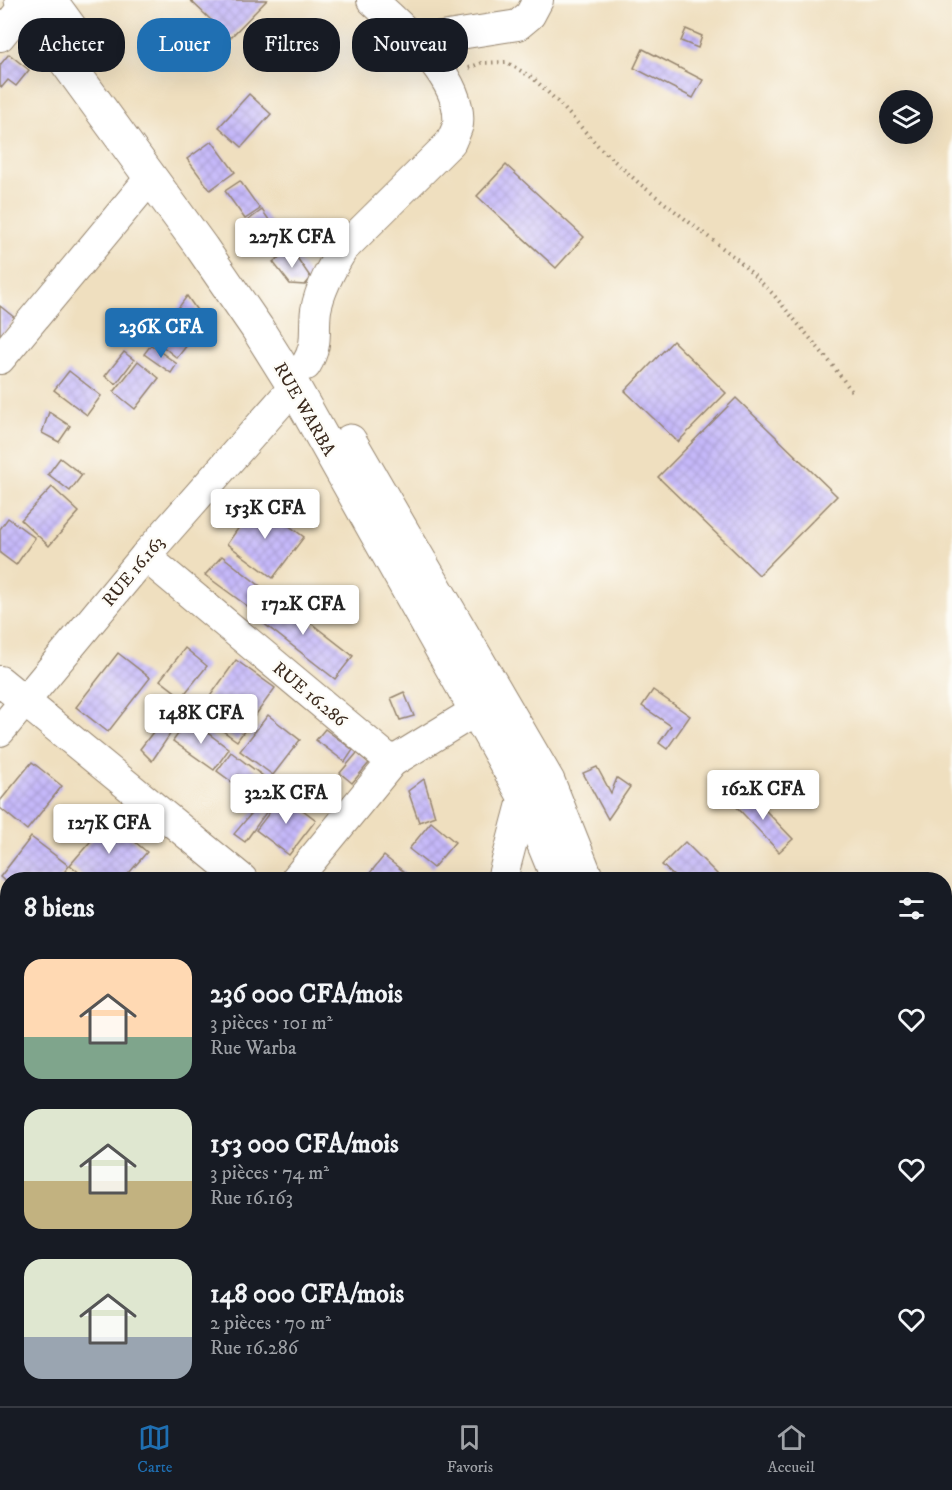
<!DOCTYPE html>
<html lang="fr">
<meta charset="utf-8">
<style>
body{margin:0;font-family:"IM FELL DW Pica",serif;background:#242831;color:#f1f3f6;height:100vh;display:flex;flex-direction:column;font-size:22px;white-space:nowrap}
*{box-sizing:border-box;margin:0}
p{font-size:20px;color:#9ea1a6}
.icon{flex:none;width:33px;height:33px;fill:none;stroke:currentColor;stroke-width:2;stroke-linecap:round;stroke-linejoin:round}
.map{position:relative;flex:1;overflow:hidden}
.details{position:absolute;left:0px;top:872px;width:952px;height:536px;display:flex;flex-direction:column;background:#171b24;border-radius:24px 24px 0 0;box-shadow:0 6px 24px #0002}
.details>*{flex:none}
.top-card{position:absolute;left:18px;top:18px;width:600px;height:54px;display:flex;gap:12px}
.tools{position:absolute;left:879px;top:90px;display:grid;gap:12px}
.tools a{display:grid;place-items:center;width:54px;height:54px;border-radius:50%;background:#171b24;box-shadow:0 6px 24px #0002;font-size:30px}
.price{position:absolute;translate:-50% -51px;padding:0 14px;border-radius:6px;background:#fff;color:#222;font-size:20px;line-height:39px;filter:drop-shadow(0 2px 3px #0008)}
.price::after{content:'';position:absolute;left:50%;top:36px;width:18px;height:14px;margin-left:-9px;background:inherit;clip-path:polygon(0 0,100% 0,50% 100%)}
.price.on{background:#1f6fb2;color:#fff}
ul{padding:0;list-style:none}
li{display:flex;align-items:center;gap:18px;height:150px;padding:0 24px}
li span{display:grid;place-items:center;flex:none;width:168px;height:120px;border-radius:18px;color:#555}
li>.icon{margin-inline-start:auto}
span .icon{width:72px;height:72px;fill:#fffc;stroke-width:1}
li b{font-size:26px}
h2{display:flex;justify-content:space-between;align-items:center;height:72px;padding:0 24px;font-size:26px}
.tag{padding:0 21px;border-radius:24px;background:#171b24;box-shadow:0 6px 24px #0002;font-size:21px;line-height:54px}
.tag.on{background:#1f6fb2;color:#fff}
.menu{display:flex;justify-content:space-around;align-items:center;height:84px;border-top:2px solid #363941;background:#171b24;font-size:16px;color:#9ea1a6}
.menu a{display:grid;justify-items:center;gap:3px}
.menu .on{color:#1f6fb2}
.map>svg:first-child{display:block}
</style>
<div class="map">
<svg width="952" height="1406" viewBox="0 0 952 1406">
<defs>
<pattern id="building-cross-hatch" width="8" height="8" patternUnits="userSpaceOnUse" patternTransform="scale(1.5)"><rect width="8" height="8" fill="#c5b8f9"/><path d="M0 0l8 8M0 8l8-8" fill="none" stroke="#aa9ed5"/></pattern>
</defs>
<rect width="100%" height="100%" fill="#fdfcf7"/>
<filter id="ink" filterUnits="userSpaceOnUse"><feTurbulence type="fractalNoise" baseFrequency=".0167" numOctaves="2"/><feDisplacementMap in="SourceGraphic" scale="12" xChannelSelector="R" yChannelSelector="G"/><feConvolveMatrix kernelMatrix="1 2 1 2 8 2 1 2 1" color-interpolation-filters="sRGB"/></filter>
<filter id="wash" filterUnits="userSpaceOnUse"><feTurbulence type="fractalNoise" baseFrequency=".008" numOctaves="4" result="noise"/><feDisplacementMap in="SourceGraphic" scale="24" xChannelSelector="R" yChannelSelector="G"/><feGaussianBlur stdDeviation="1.35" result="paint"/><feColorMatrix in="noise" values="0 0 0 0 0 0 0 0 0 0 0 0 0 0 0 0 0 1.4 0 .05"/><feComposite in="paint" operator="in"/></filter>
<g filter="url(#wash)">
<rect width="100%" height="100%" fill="#efdfbf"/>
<g id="blocks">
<g fill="url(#building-cross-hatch)">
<polygon points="190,0 267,0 230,38"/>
<polygon points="686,29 702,36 698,48 681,41"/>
<polygon points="643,49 703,80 693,98 634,68"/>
<polygon points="9,54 29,70 16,86 8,80 2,87 0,86 0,65"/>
<polygon points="249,94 271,114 242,147 219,127"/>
<polygon points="212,141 235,172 210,190 187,159"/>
<polygon points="506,165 584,237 556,268 477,196"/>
<polygon points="240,181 260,209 245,219 225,191"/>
<polygon points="262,210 280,235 264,247 246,222"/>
<polygon points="291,249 311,278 305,285 290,284 273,262"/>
<polygon points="187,296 205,322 177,358 155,340"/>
<polygon points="0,306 15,318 0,337"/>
<polygon points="673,341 726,393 678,442 625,391"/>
<polygon points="151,345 177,364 171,373 144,354"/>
<polygon points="124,352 134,360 116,384 105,376"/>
<polygon points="138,361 159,378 135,409 114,392"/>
<polygon points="69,371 101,396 87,415 54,390"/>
<polygon points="736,398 837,496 759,575 658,477"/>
<polygon points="49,412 70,426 59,442 42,433"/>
<polygon points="60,458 82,475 70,491 48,474"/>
<polygon points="52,487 79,512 49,546 21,520"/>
<polygon points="257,502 304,537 273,578 227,544"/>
<polygon points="8,518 35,538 16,565 0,553 0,529"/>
<polygon points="222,556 264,589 250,608 205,575"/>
<polygon points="271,592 353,656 335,679 253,615"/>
<polygon points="185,648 207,666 182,697 160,680"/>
<polygon points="118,653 150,678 108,732 76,707"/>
<polygon points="236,660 275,688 237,741 198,713"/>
<polygon points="653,690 690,716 667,749 659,743 671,726 642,706"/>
<polygon points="404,692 414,716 400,720 391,698"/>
<polygon points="166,715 177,724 152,761 140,749"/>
<polygon points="268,715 300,740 273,775 240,751"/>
<polygon points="189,719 229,749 214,770 173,741"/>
<polygon points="325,729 353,750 345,762 316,740"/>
<polygon points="231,752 275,785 266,796 238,775 232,782 217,771"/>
<polygon points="357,753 369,763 352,783 340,773"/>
<polygon points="32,762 62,786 27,830 0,808 0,801"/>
<polygon points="597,767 611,793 617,778 630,787 608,819 583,773"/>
<polygon points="424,779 435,816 419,822 408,791"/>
<polygon points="747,791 793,839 779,852 733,803"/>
<polygon points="283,795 316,820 289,855 256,830"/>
<polygon points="266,796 272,804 245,842 234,834"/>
<polygon points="109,820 147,852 124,879 87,879 70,865"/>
<polygon points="431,822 455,842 433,868 409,849"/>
<polygon points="31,837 69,866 59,879 8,879 8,884 0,877"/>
<polygon points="685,842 722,879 677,879 662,865"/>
<polygon points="384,856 413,879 365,879"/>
<polygon points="0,963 8,968 8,973 0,984"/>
<polygon points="0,1000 8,1006 8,1039 1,1047 0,1046"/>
<polygon points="0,1054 8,1060 8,1063 0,1073"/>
<polygon points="8,1072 8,1136 0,1130 0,1081"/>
<polygon points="0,1202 8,1208 8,1220 5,1224 0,1220"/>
<polygon points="0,1299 8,1305 8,1315 0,1324"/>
<polygon points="0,1333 8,1339 8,1360 0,1370"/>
<polygon points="80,1400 93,1400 88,1406 84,1406 78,1402"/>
<polygon points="223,1400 242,1400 250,1406 216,1406"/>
<polygon points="324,1400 336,1400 340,1403 338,1406 320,1406"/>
<polygon points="352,1400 396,1400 391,1406 360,1406"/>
<polygon points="400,1400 421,1400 429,1406 394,1406"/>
<polygon points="470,1400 503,1400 498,1406 480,1406"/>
<polygon points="743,1400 843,1400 850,1406 736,1406"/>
</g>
</g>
</g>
<g filter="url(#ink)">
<use href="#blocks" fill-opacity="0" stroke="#95846e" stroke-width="1.5"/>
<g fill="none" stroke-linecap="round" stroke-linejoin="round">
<defs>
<g id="minor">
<polyline points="0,36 25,5"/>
<polyline points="415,41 518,25 530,15 538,0"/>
<polyline points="0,359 151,177"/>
<path d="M306 365C319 343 313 332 316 310 320 288 332 267 343 249L451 142C453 136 457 130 458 124 463 78 403 29 372 0"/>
<polyline points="145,556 392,762"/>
<polyline points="0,681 242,879"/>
<polyline points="0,731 145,556 294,387"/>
<polyline points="296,879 392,762 477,710"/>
<polyline points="502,879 524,796"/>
<polyline points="0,941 8,947"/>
<polyline points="0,1181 8,1187"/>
<polyline points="269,1400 277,1406"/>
<polyline points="563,1400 566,1406"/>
<polyline points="135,1406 140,1400"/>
</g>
<g id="major">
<polyline points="21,0 202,248 257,328 294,387 524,796 558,879"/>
<polyline points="50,0 90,55"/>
<polyline points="350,441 548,781 587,879"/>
<polyline points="886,1400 892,1406"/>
<polyline points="934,1400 941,1406"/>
</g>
</defs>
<use href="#minor" stroke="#95846e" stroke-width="32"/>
<use href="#major" stroke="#95846e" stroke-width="35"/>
<polyline stroke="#95846e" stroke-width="4" stroke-dasharray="1.5 4.5" stroke-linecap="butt" points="469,68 481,63 506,62 533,78 560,104 600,148 640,184 738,260 772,293 830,362 853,393"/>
<use href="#minor" stroke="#fff" stroke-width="30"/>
<use href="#major" stroke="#fff" stroke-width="33"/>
</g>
</g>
<g text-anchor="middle" stroke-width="5" stroke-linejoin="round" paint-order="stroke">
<g font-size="18" fill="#3b2a1e" stroke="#fdfcf7">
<text transform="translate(305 409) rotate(60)" y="6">RUE WARBA</text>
<text transform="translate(133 571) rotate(-50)" y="6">RUE 16.163</text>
<text transform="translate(310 694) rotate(40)" y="6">RUE 16.286</text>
</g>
</g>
</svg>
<div class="tools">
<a><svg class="icon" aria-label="layers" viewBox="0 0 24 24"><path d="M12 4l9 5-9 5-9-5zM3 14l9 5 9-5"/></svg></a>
</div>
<b class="price" style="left:292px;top:269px">227K CFA</b>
<b class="price on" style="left:161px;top:359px">236K CFA</b>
<b class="price" style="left:265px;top:540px">153K CFA</b>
<b class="price" style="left:303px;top:636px">172K CFA</b>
<b class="price" style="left:201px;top:745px">148K CFA</b>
<b class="price" style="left:763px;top:821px">162K CFA</b>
<b class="price" style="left:286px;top:825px">322K CFA</b>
<b class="price" style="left:109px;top:855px">127K CFA</b>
<div class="top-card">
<a class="tag">Acheter</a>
<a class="tag on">Louer</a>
<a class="tag">Filtres</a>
<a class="tag">Nouveau</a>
</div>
<section class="details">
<h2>8 biens<svg class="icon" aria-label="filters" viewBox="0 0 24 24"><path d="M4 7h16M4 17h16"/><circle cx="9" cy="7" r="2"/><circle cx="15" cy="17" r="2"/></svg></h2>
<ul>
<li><span style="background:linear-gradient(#ffd9b3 65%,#7fa58c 0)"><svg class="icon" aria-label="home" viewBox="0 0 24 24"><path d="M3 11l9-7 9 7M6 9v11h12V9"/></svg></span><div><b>236 000 CFA/mois</b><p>3 pièces · 101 m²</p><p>Rue Warba</p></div><svg class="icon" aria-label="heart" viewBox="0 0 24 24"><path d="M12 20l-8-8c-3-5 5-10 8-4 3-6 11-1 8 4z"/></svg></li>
<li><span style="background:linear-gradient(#dfe7d0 60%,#c2b280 0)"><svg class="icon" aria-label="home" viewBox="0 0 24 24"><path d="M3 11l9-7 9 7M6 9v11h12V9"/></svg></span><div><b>153 000 CFA/mois</b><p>3 pièces · 74 m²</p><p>Rue 16.163</p></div><svg class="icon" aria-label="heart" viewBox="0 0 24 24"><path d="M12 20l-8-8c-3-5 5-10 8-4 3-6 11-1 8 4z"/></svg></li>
<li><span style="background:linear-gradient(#dfe7d0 65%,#9aa5b1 0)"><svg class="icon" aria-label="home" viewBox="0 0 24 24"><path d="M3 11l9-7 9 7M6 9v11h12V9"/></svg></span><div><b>148 000 CFA/mois</b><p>2 pièces · 70 m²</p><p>Rue 16.286</p></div><svg class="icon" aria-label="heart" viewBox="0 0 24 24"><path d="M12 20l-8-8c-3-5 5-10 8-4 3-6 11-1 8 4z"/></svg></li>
</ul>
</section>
</div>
<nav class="menu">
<a class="on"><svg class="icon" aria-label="map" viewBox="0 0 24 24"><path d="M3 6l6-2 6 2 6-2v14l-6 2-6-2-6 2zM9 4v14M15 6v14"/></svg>Carte</a>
<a><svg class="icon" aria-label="saved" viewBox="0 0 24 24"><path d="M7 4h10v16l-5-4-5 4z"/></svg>Favoris</a>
<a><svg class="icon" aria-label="home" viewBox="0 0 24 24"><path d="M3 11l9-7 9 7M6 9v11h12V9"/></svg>Accueil</a>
</nav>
